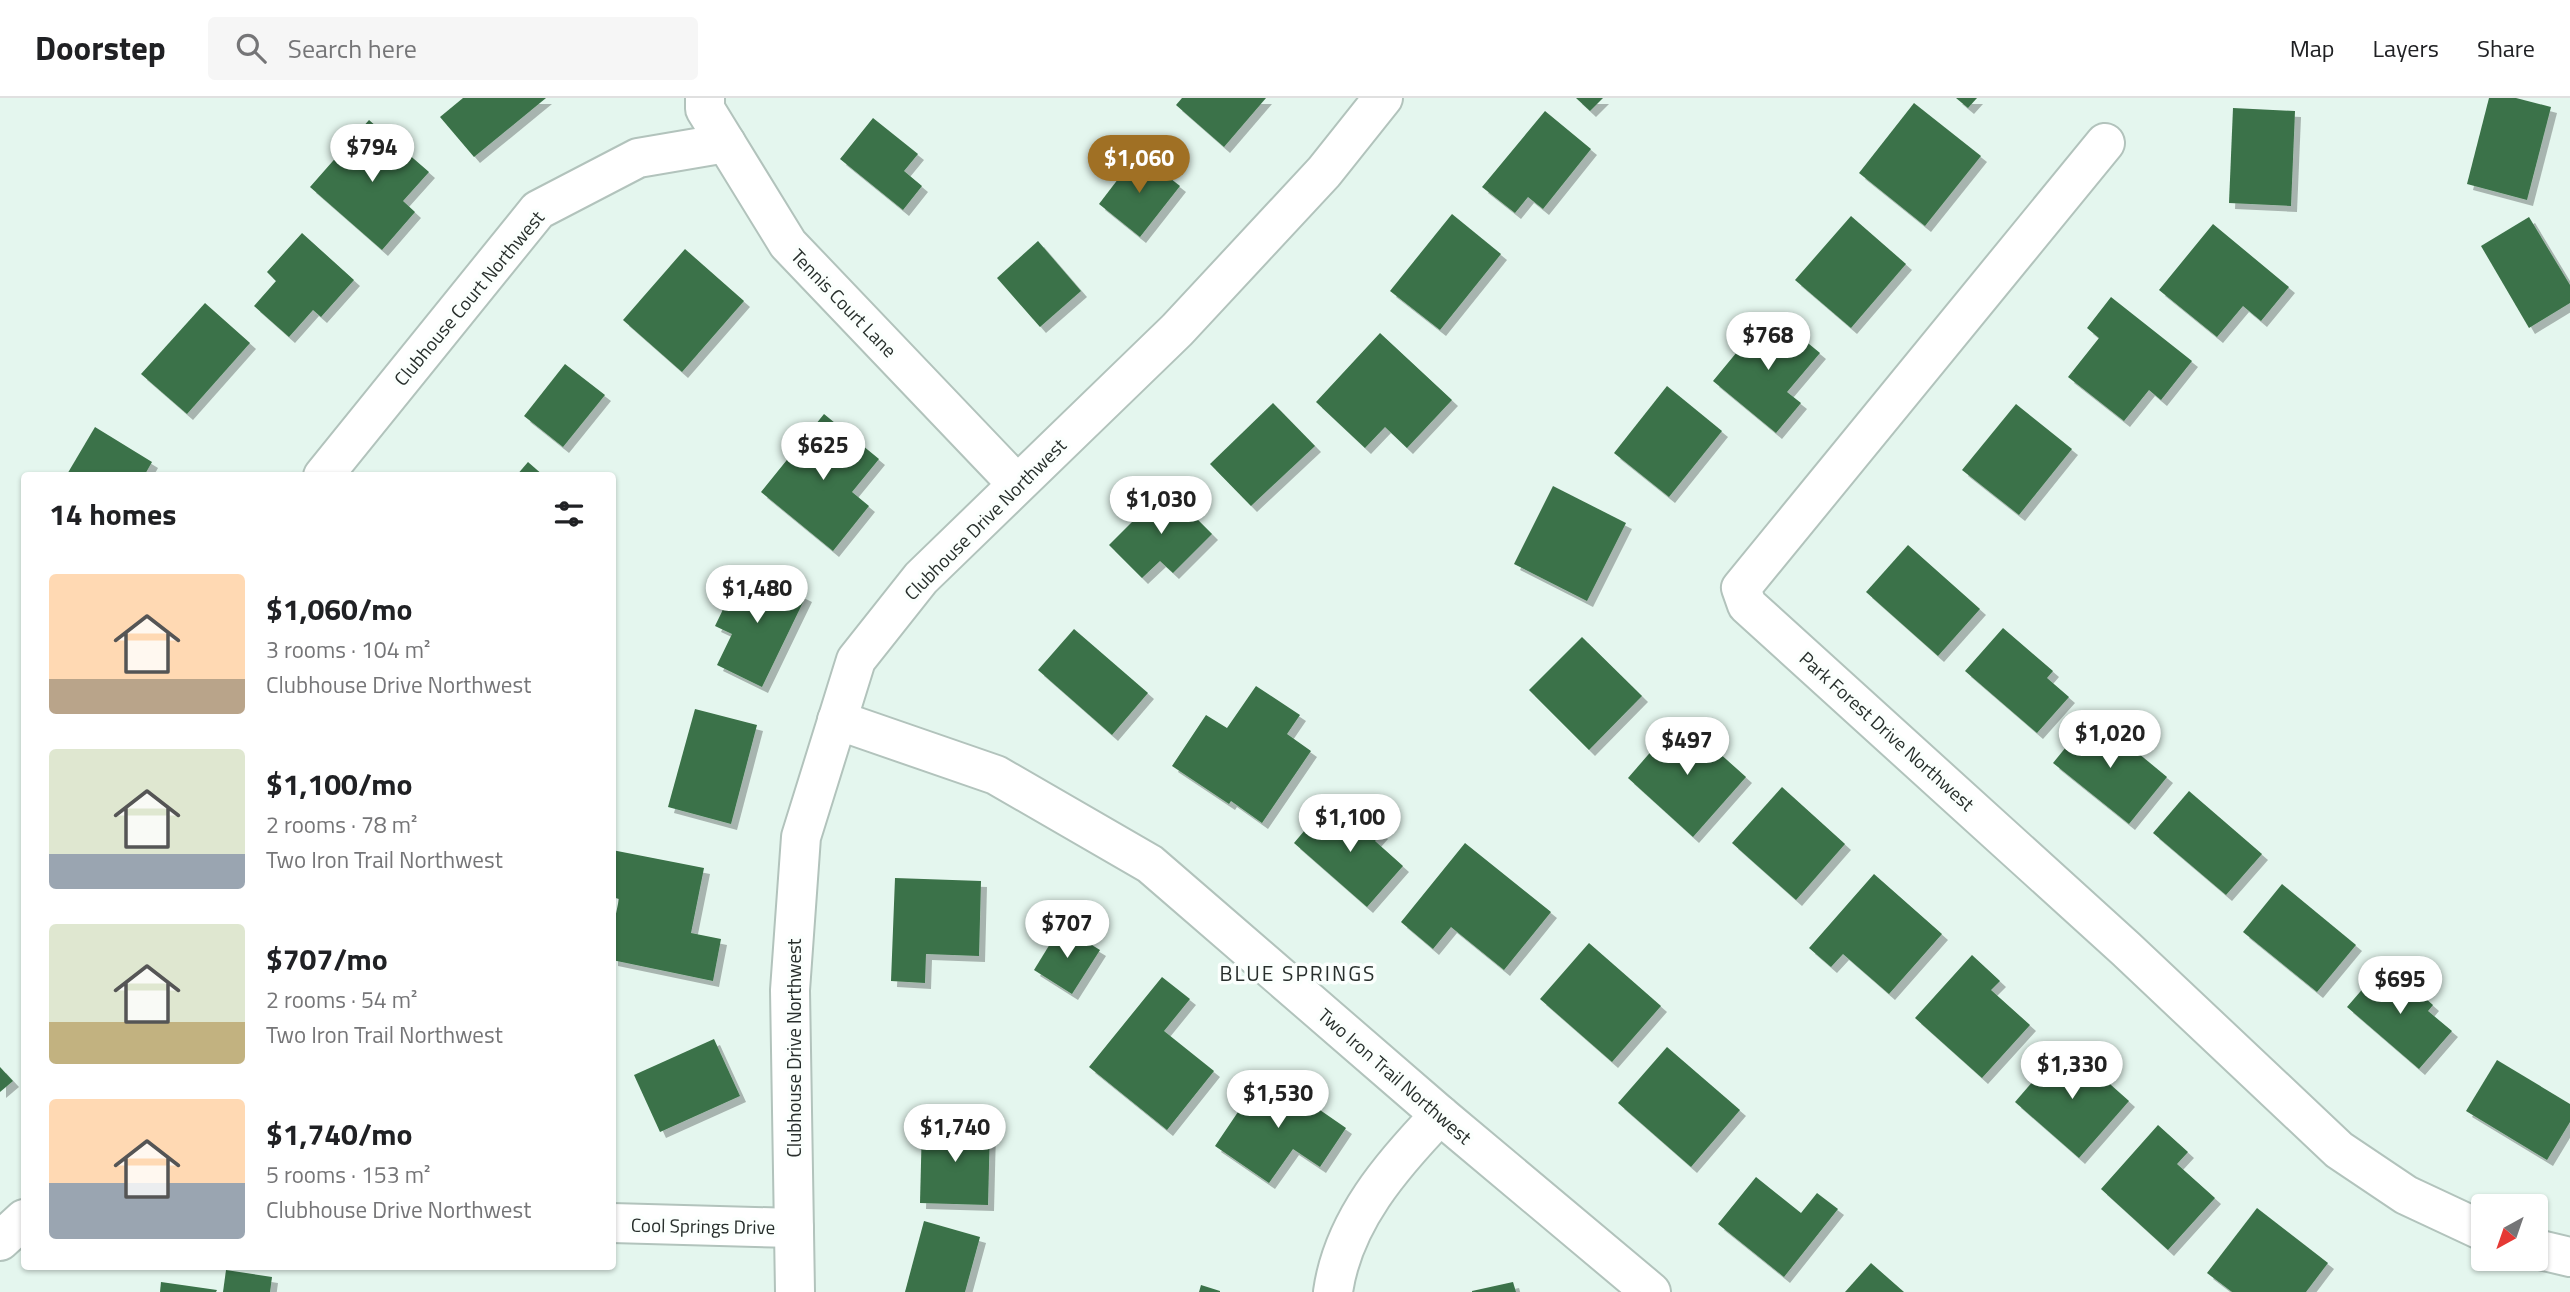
<!DOCTYPE html>
<meta charset="utf-8">
<style>
body{margin:0;font-family:"Titillium Web",sans-serif;background:#f6f6f6;color:#202124;height:100vh;display:flex;flex-direction:column;font-size:26px;white-space:nowrap}
*{box-sizing:border-box;margin:0}
p{font-size:23px;color:#757577}
.icon{flex:none;width:38px;height:38px;fill:none;stroke:currentColor;stroke-width:2;stroke-linecap:round;stroke-linejoin:round}
.map{position:relative;flex:1;overflow:hidden}
.details{position:absolute;left:21px;top:374px;width:595px;height:798px;display:flex;flex-direction:column;background:#fff;border-radius:7px;box-shadow:0 2px 5px #0004}
.details>*{flex:none}
.needle{width:46px;rotate:220deg}
.buttons{position:absolute;left:2471px;top:1096px;display:grid;gap:14px}
.buttons a{display:grid;place-items:center;width:77px;height:77px;border-radius:7px;background:#fff;box-shadow:0 2px 5px #0004;font-size:35px}
.price{position:absolute;translate:-50% -60px;padding:0 16px;border-radius:24px;background:#fff;color:#222;font-size:23px;line-height:46px;filter:drop-shadow(0 2px 4px #0008)}
.price::after{content:'';position:absolute;left:50%;top:42px;width:21px;height:16px;margin-left:-10px;background:inherit;clip-path:polygon(0 0,100% 0,50% 100%)}
.price.selected{background:#a07024;color:#fff}
ul{padding:0;list-style:none}
li{display:flex;align-items:center;gap:21px;height:175px;padding:0 28px}
li span{display:grid;place-items:center;flex:none;width:196px;height:140px;border-radius:7px;color:#555}
li>.icon{margin-inline-start:auto}
span .icon{width:84px;height:84px;fill:#fffc;stroke-width:1}
li b{font-size:30px}
h2{display:flex;justify-content:space-between;align-items:center;height:84px;padding:0 28px;font-size:30px}
header{display:flex;align-items:center;gap:42px;box-sizing:border-box;height:98px;padding:0 35px;background:#fff;border-bottom:2px solid #e0e0e0}
header strong{font-size:33px}
nav{display:flex;gap:38px;margin-inline-start:auto;font-size:24px}
.search{width:490px;height:63px;background:#f6f6f6;display:flex;align-items:center;gap:18px;box-sizing:border-box;padding:0 24px;border-radius:7px;color:#757577;font-size:26px}
.map>svg:first-child{display:block}
</style>
<header>
<strong>Doorstep</strong>
<div class="search"><svg class="icon" aria-label="search" viewBox="0 0 24 24"><circle cx="10" cy="10" r="6"/><path d="M15 15l6 6"/></svg>Search here</div>
<nav><a>Map</a><a>Layers</a><a>Share</a></nav>
</header>
<div class="map">
<svg width="2570" height="1194" viewBox="0 0 2570 1194">
<defs>
<filter id="shadow"><feDropShadow dx="6" dy="6" stdDeviation="0" flood-color="#0004"/></filter>
</defs>
<rect width="100%" height="100%" fill="#e4f6ee"/>
<g fill="#3b7248" filter="url(#shadow)">
<polygon points="463,0 546,0 474,59 440,19"/>
<polygon points="1182,0 1266,0 1224,49 1176,7"/>
<polygon points="1576,0 1603,0 1590,13"/>
<polygon points="1956,0 1977,0 1968,10"/>
<polygon points="2489,0 2516,0 2551,9 2527,102 2467,86"/>
<polygon points="1914,5 1981,58 1925,128 1859,75"/>
<polygon points="2233,10 2295,13 2291,108 2229,105"/>
<polygon points="1545,13 1591,51 1543,111 1528,99 1515,115 1482,89"/>
<polygon points="873,20 918,56 904,73 922,88 903,112 840,61"/>
<polygon points="369,22 429,74 403,103 415,114 382,152 310,89"/>
<polygon points="1138,55 1180,88 1140,139 1099,106"/>
<polygon points="1452,116 1501,156 1440,232 1390,193"/>
<polygon points="1851,118 1906,166 1851,230 1795,182"/>
<polygon points="2529,119 2570,187 2570,205 2529,230 2481,148"/>
<polygon points="2213,126 2289,189 2261,223 2243,208 2217,239 2159,192"/>
<polygon points="302,135 354,182 321,219 313,212 289,239 254,208 276,183 267,174"/>
<polygon points="1038,143 1081,193 1040,229 997,180"/>
<polygon points="685,151 744,203 682,274 623,222"/>
<polygon points="2111,199 2192,263 2161,302 2149,292 2124,323 2068,279 2099,240 2087,230"/>
<polygon points="205,205 250,245 187,316 141,276"/>
<polygon points="1770,214 1820,255 1787,294 1801,305 1776,335 1713,283"/>
<polygon points="1380,235 1452,302 1407,350 1385,329 1365,350 1316,304"/>
<polygon points="565,266 605,297 563,349 524,318"/>
<polygon points="1667,288 1722,333 1669,399 1614,355"/>
<polygon points="1273,305 1315,348 1251,408 1210,366"/>
<polygon points="2016,306 2072,351 2019,417 1962,372"/>
<polygon points="824,316 879,361 852,394 869,408 833,453 761,394"/>
<polygon points="95,329 152,364 144,378 66,378"/>
<polygon points="528,364 544,378 516,378"/>
<polygon points="1553,388 1626,425 1587,503 1514,466"/>
<polygon points="1166,390 1212,436 1173,475 1160,463 1142,480 1109,447"/>
<polygon points="1908,447 1980,511 1938,558 1866,494"/>
<polygon points="744,468 806,498 762,589 717,567 732,536 715,528"/>
<polygon points="2003,530 2053,573 2047,580 2069,599 2037,635 1965,573"/>
<polygon points="1074,531 1148,595 1112,637 1038,572"/>
<polygon points="1582,539 1642,598 1589,652 1529,592"/>
<polygon points="1256,588 1300,617 1287,636 1311,653 1262,725 1231,703 1229,706 1172,668 1206,617 1227,630"/>
<polygon points="695,611 757,627 731,726 668,709"/>
<polygon points="2092,617 2167,679 2129,726 2053,665"/>
<polygon points="1680,620 1746,679 1693,739 1628,680"/>
<polygon points="1782,689 1845,746 1796,802 1732,745"/>
<polygon points="2189,693 2262,756 2226,797 2153,735"/>
<polygon points="1326,707 1352,730 1363,718 1382,735 1375,743 1403,768 1367,809 1294,745"/>
<polygon points="1465,745 1551,814 1504,872 1451,829 1433,851 1401,824"/>
<polygon points="612,752 704,770 691,835 721,841 713,883 612,862 612,835 619,801 612,799"/>
<polygon points="1874,776 1942,836 1889,896 1843,856 1831,869 1809,850"/>
<polygon points="895,780 981,783 979,858 926,856 925,885 891,883"/>
<polygon points="2282,786 2356,847 2317,894 2243,834"/>
<polygon points="1061,828 1100,852 1072,896 1034,872"/>
<polygon points="1589,845 1661,908 1612,964 1540,901"/>
<polygon points="1972,857 2000,883 1991,892 2030,927 1982,980 1915,920"/>
<polygon points="2385,865 2433,907 2428,913 2452,933 2419,971 2347,909"/>
<polygon points="1162,879 1190,901 1164,933 1214,973 1167,1032 1089,969"/>
<polygon points="714,941 740,998 660,1034 634,977"/>
<polygon points="2065,946 2129,1003 2079,1060 2015,1004"/>
<polygon points="1667,949 1740,1012 1691,1069 1618,1005"/>
<polygon points="2497,962 2570,1006 2570,1024 2547,1062 2466,1013"/>
<polygon points="0,969 13,983 0,994"/>
<polygon points="1265,974 1346,1030 1320,1069 1293,1051 1269,1085 1215,1048"/>
<polygon points="922,1026 990,1028 988,1107 920,1105"/>
<polygon points="2158,1027 2188,1054 2177,1066 2215,1100 2168,1152 2101,1091"/>
<polygon points="1756,1079 1801,1115 1817,1095 1838,1111 1784,1179 1718,1126"/>
<polygon points="2257,1110 2328,1165 2306,1194 2232,1194 2207,1175"/>
<polygon points="924,1123 980,1139 965,1194 905,1194"/>
<polygon points="1871,1165 1904,1194 1845,1194"/>
<polygon points="226,1172 272,1179 270,1194 223,1194"/>
<polygon points="161,1184 217,1192 216,1194 160,1194"/>
<polygon points="1513,1184 1516,1194 1472,1194 1472,1193"/>
<polygon points="1201,1187 1220,1193 1220,1194 1199,1194"/>
</g>
<g fill="none" stroke-linecap="round" stroke-linejoin="round">
<defs>
<g id="minor">
<polyline points="705,0 705,11 788,146 1017,386"/>
<polyline points="2105,45 1741,490 1747,507 2126,851 2339,1052 2406,1097 2483,1133"/>
<polyline points="323,378 538,112 638,60 726,45"/>
<polyline points="837,622 996,677 1150,766 1440,1017 1651,1194"/>
<polyline points="612,1125 794,1130"/>
<polyline points="0,1143 24,1121"/>
<polyline points="2536,1151 2570,1159"/>
<polyline points="795,1194 790,892 801,739 856,562 921,480 1177,232 1324,74 1383,0"/>
<path d="M1333 1194C1343 1123 1392 1067 1440 1017"/>
</g>
</defs>
<use href="#minor" stroke="#b2c3bc" stroke-width="42"/>
<use href="#minor" stroke="#fff" stroke-width="38"/>
</g>
<g text-anchor="middle" stroke-width="7" stroke-linejoin="round" paint-order="stroke">
<g font-size="19" fill="#282f2c" stroke="#fbfffd">
<text transform="translate(469 200) rotate(-50)" y="7">Clubhouse Court Northwest</text>
<text transform="translate(844 205) rotate(46)" y="7">Tennis Court Lane</text>
<text transform="translate(985 421) rotate(-45)" y="7">Clubhouse Drive Northwest</text>
<text transform="translate(1887 633) rotate(42)" y="7">Park Forest Drive Northwest</text>
<text transform="translate(794 950) rotate(-90)" y="7">Clubhouse Drive Northwest</text>
<text transform="translate(1395 978) rotate(41)" y="7">Two Iron Trail Northwest</text>
<text transform="translate(703 1128) rotate(1)" y="7">Cool Springs Drive</text>
</g>
<g font-size="21" letter-spacing="2" fill="#282f2c" stroke="#fbfffd">
<text x="1298" y="883">BLUE SPRINGS</text>
</g>
</g>
</svg>
<div class="buttons">
<a><svg class="needle" viewBox="-14 -14 28 28"><path d="M0-13l5 13h-10z" fill="#e53935"/><path d="M0 13l5-13h-10z" fill="#757577"/></svg></a>
</div>
<b class="price" style="left:372px;top:86px">$794</b>
<b class="price selected" style="left:1139px;top:97px">$1,060</b>
<b class="price" style="left:1768px;top:274px">$768</b>
<b class="price" style="left:823px;top:384px">$625</b>
<b class="price" style="left:1161px;top:438px">$1,030</b>
<b class="price" style="left:757px;top:527px">$1,480</b>
<b class="price" style="left:2110px;top:672px">$1,020</b>
<b class="price" style="left:1687px;top:679px">$497</b>
<b class="price" style="left:1350px;top:756px">$1,100</b>
<b class="price" style="left:1067px;top:862px">$707</b>
<b class="price" style="left:2400px;top:918px">$695</b>
<b class="price" style="left:2072px;top:1003px">$1,330</b>
<b class="price" style="left:1278px;top:1032px">$1,530</b>
<b class="price" style="left:955px;top:1066px">$1,740</b>
<section class="details">
<h2>14 homes<svg class="icon" aria-label="filters" viewBox="0 0 24 24"><path d="M4 7h16M4 17h16"/><circle cx="9" cy="7" r="2"/><circle cx="15" cy="17" r="2"/></svg></h2>
<ul>
<li><span style="background:linear-gradient(#ffd9b3 75%,#b9a48a 0)"><svg class="icon" aria-label="home" viewBox="0 0 24 24"><path d="M3 11l9-7 9 7M6 9v11h12V9"/></svg></span><div><b>$1,060/mo</b><p>3 rooms · 104 m²</p><p>Clubhouse Drive Northwest</p></div></li>
<li><span style="background:linear-gradient(#dfe7d0 75%,#9aa5b1 0)"><svg class="icon" aria-label="home" viewBox="0 0 24 24"><path d="M3 11l9-7 9 7M6 9v11h12V9"/></svg></span><div><b>$1,100/mo</b><p>2 rooms · 78 m²</p><p>Two Iron Trail Northwest</p></div></li>
<li><span style="background:linear-gradient(#dfe7d0 70%,#c2b280 0)"><svg class="icon" aria-label="home" viewBox="0 0 24 24"><path d="M3 11l9-7 9 7M6 9v11h12V9"/></svg></span><div><b>$707/mo</b><p>2 rooms · 54 m²</p><p>Two Iron Trail Northwest</p></div></li>
<li><span style="background:linear-gradient(#ffd9b3 60%,#9aa5b1 0)"><svg class="icon" aria-label="home" viewBox="0 0 24 24"><path d="M3 11l9-7 9 7M6 9v11h12V9"/></svg></span><div><b>$1,740/mo</b><p>5 rooms · 153 m²</p><p>Clubhouse Drive Northwest</p></div></li>
</ul>
</section>
</div>
